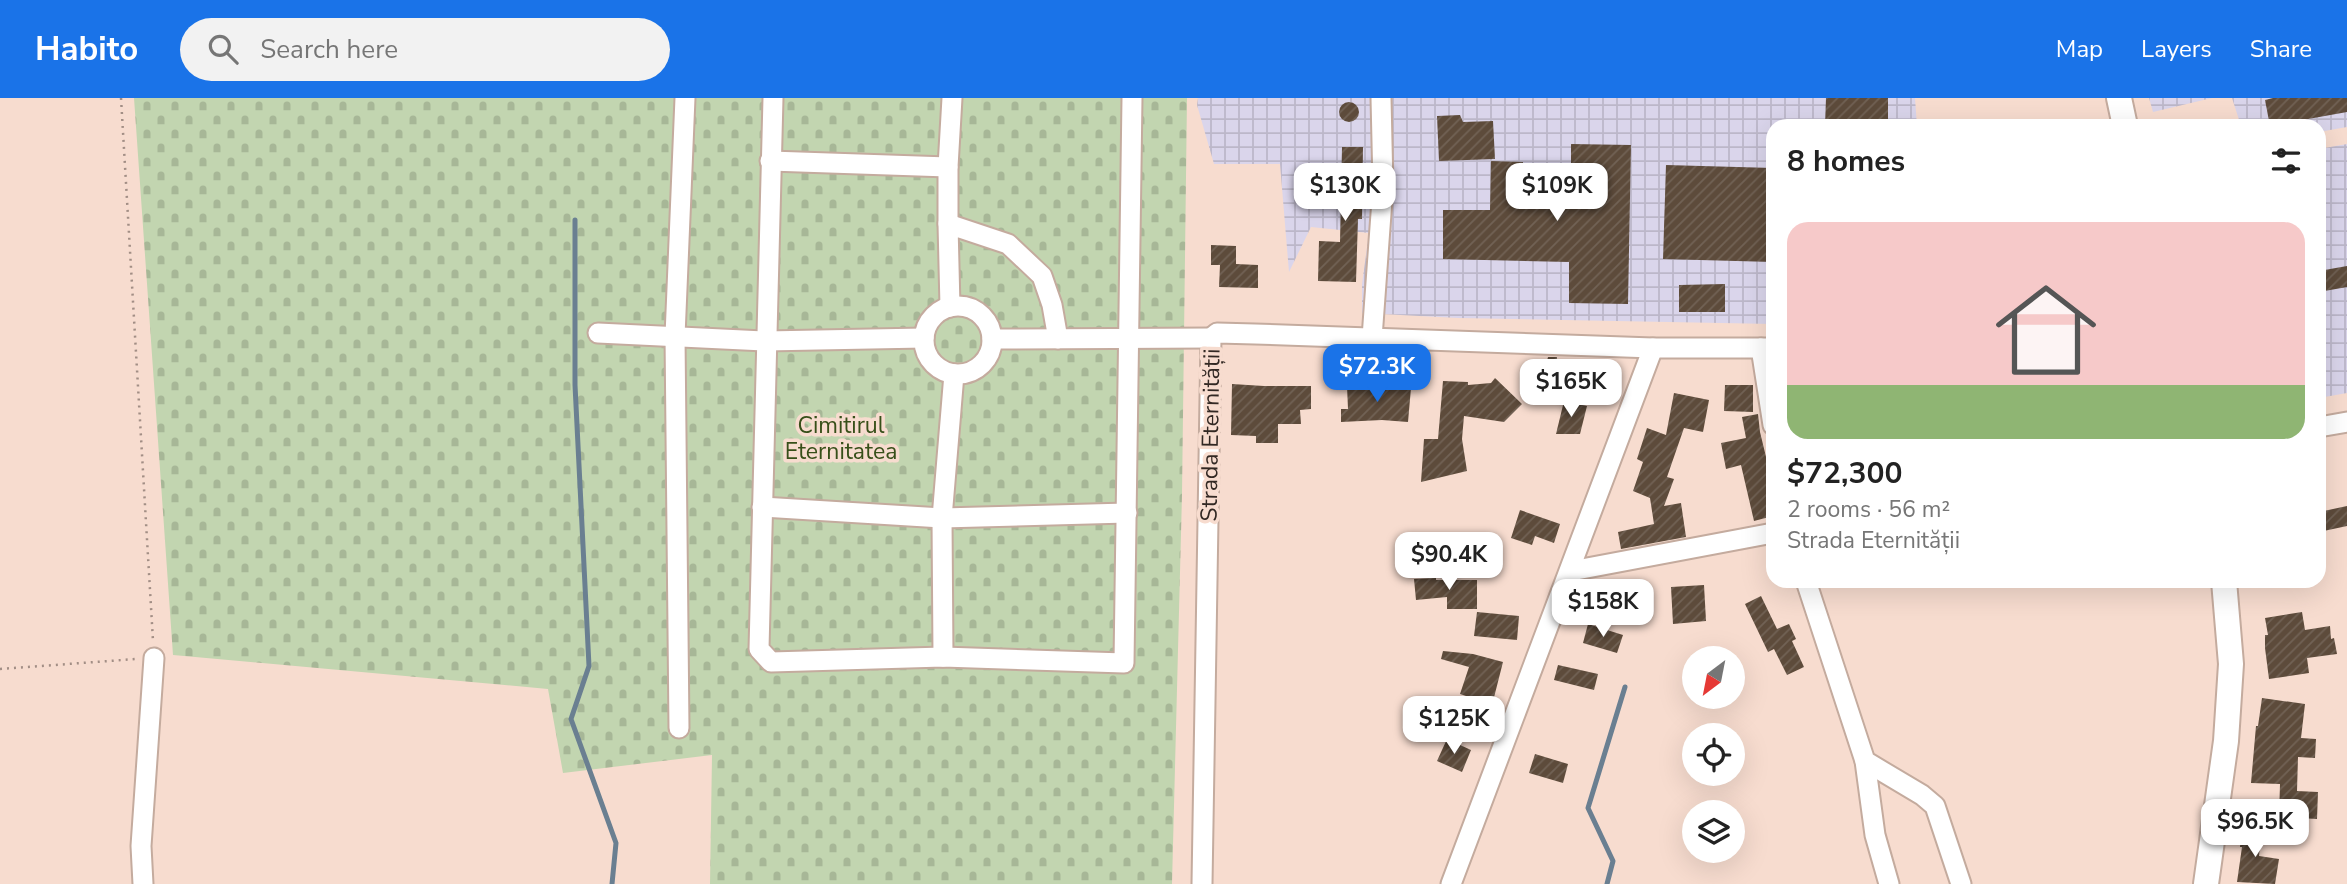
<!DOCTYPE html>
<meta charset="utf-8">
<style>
body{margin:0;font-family:"Nunito Sans",sans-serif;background:#f2f2f2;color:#222;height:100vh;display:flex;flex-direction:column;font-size:26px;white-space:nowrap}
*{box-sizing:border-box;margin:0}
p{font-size:23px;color:#767676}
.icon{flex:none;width:38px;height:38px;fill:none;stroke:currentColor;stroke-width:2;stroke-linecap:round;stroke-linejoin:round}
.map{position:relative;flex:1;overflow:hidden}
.details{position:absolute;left:1766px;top:21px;width:560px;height:469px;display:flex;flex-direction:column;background:#fff;border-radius:21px;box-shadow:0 7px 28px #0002}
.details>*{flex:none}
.needle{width:46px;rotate:212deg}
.controls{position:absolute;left:1682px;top:548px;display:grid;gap:14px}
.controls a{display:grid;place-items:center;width:63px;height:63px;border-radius:50%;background:#fff;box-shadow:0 7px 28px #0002;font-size:35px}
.price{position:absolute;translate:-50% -60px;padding:0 16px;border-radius:14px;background:#fff;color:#222;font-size:23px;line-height:46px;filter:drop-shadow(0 2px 4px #0008)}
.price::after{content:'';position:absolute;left:50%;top:42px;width:21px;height:16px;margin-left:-10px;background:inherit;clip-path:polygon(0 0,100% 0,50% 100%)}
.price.active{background:#1a73e8;color:#fff}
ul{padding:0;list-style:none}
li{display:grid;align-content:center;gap:14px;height:371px;padding:0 21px}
li span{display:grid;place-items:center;height:217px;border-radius:21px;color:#555}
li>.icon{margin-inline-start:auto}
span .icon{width:126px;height:126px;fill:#fffc;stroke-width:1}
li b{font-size:30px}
h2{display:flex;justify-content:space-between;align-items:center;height:84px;padding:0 21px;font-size:30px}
header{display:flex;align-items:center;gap:42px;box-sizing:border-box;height:98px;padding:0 35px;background:#1a73e8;color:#fff}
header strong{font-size:33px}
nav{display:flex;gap:38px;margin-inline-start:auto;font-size:24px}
.search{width:490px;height:63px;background:#f2f2f2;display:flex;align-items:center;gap:18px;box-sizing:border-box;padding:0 24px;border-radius:38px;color:#767676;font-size:26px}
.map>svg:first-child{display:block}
</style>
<header>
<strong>Habito</strong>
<div class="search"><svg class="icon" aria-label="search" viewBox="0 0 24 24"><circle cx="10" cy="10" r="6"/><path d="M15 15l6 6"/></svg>Search here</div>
<nav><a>Map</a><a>Layers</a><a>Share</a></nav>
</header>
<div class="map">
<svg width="2347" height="786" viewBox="0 0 2347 786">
<defs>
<pattern id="industrial-grid" width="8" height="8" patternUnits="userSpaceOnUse" patternTransform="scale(1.75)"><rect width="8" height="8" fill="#dad5eb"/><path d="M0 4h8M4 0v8" fill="none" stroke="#bcb7c9"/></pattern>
<pattern id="cemetery-stones" width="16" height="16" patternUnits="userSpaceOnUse" patternTransform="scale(1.75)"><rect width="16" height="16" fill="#c2d5b0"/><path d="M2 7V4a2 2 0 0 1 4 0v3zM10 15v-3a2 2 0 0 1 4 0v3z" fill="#a7b797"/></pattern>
<pattern id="building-hatch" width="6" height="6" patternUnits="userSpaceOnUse" patternTransform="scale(1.75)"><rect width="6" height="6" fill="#5d4b3b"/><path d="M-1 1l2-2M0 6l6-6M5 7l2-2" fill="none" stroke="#716255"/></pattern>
</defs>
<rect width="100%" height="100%" fill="#f7dccf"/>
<g fill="url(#industrial-grid)">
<polygon points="1198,0 1915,0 1917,28 1773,28 1773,226 1458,220 1362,215 1362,186 1369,135 1311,129 1289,174 1280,66 1214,66 1197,7"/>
<polygon points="2149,0 2212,0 2153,14"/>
<polygon points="2232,0 2347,0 2347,29 2319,34 2319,28 2241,28"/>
<polygon points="2347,46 2347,295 2319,300 2319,51"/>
</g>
<polygon fill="url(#cemetery-stones)" points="134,0 1187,0 1182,397 1172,786 710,786 712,657 563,675 548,591 173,557"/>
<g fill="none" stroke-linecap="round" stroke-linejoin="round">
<g stroke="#6a7f91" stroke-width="5">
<polyline points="575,122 575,287 589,568 571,621 616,745 612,786"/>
<polyline points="1607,786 1613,763 1588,710 1625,589"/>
</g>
</g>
<g fill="url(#building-hatch)">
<polygon points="1826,0 1888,0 1888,28 1825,28"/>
<polygon points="2273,0 2347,0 2347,14 2270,28 2265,2"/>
<circle cx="1349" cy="14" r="10"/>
<polygon points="1460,17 1463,24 1493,23 1495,61 1439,63 1437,18"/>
<polygon points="1571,46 1631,47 1628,206 1569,205 1569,164 1443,161 1443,112 1490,112 1491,63 1523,64 1522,87 1571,88"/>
<polygon points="1342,49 1363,49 1362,121 1358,121 1356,184 1318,183 1319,143 1340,144"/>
<polygon points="1666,67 1773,70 1773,164 1663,161"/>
<polygon points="1211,147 1236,148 1236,166 1258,167 1258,190 1219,189 1220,167 1211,167"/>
<polygon points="2347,168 2347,189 2319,194 2319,173"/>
<polygon points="1725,186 1725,214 1679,214 1679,187"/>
<polygon points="1548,259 1557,259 1556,270 1559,270 1556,273 1555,296 1539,296 1541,287 1528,301 1529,269 1545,270"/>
<polygon points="1495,280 1522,306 1504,324 1464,318 1462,341 1467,373 1421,384 1424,341 1438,341 1443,283 1468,284 1468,287 1491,285"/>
<polygon points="1232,286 1264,288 1311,288 1311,311 1300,312 1301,326 1278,326 1278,345 1256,345 1256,338 1231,337"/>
<polygon points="1725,287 1753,287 1753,314 1724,313"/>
<polygon points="1347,288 1385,288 1411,290 1408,324 1382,322 1341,324 1341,311 1348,311"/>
<polygon points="1674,295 1709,302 1703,334 1684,330 1667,379 1674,381 1664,408 1681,405 1686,439 1621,451 1618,434 1654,426 1650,400 1633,393 1643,364 1637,361 1647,330 1666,337"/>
<polygon points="1564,303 1587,308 1580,336 1556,336"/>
<polygon points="1758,316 1760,334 1773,388 1773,418 1754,423 1741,367 1726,371 1721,345 1746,340 1742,319"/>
<polygon points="2347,408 2347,428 2319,434 2319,414"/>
<polygon points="1520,412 1560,426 1554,445 1535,438 1532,447 1511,440"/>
<polygon points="1436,480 1436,482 1477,482 1477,511 1447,511 1447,499 1416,502 1414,481"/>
<polygon points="1704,487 1706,523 1673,526 1671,489"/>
<polygon points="1761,498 1777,531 1789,526 1796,541 1792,543 1804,569 1787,577 1774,551 1768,554 1745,506"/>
<polygon points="1477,514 1519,518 1517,542 1474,538"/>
<polygon points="2302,514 2305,532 2330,528 2331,541 2334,540 2337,556 2307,560 2309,575 2269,581 2265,550 2265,537 2268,537 2265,520"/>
<polygon points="1588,526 1623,537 1617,555 1583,545"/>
<polygon points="1443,553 1473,556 1503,564 1487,627 1463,619 1469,599 1460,596 1469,569 1441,561"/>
<polygon points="1558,567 1598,576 1594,592 1554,582"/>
<polygon points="2262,600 2305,606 2301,640 2316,641 2315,660 2298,659 2297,693 2318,694 2317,721 2279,719 2280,686 2251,685 2256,628 2258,628"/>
<polygon points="1447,641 1471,652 1462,674 1437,663"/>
<polygon points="1535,656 1568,666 1563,685 1529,675"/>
<polygon points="2242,726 2262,728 2259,758 2279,761 2275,786 2237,784 2242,749 2240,749"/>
</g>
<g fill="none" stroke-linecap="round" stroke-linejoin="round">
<defs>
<g id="minor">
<polyline points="773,0 759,551 771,564 943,559 1124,565 1132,0"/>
<polyline points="770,63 948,69"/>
<polyline points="948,126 948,69 952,0"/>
<circle cx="958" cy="242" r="34"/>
<polyline points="950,209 948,126 1008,146 1042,178 1052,207 1058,241"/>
<polyline points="598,235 765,243 924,240"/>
<polyline points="1372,240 1383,88 1381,0"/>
<polyline points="992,241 1211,240"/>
<polyline points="1761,250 1773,327"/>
<polyline points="2319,329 2347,324"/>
<polyline points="762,409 942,420 1127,415"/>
<polyline points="1571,473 1773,435"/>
<polyline points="1806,483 1865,663 1922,697 1935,708 1961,786"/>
<polyline points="943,559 942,420 954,276"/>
<polyline points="679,630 675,238 685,0"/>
<polyline points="1865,663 1875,737 1889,786"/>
<polyline points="143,786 141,748 154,560"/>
<polyline points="1202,786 1211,240 1217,235 1255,236 1653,250 1773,250"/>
<polyline points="1451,786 1653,250"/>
</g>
<g id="major">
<polyline points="2119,0 2125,28"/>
<polyline points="2206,786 2226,643 2231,566 2224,483"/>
</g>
</defs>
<use href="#minor" stroke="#c4ab9e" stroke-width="23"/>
<use href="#major" stroke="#c4ab9e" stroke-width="28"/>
<g stroke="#a28e85" stroke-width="2.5" stroke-dasharray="2 5" stroke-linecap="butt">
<polyline points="121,0 153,543"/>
<polyline points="0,571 136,561"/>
</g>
<use href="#minor" stroke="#fff" stroke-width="19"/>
<use href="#major" stroke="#fff" stroke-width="24"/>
</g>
<g text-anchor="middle" stroke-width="7" stroke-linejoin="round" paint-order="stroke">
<g font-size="23" fill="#374f19" stroke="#f7dccf">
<text x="841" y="335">Cimitirul<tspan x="841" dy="26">Eternitatea</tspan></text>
</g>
<g font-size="23" fill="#322823" stroke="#f7dccf">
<text transform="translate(1210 337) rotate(-89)" y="8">Strada Eternității</text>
</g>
</g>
</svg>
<div class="controls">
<a><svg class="needle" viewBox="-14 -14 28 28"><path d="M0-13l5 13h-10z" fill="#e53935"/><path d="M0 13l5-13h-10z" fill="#767676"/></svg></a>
<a><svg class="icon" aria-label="locate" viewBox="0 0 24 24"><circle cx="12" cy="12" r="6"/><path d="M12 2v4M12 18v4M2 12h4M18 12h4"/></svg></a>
<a><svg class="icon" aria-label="layers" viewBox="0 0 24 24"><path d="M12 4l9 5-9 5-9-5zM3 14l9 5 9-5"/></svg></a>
</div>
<b class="price" style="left:1345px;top:125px">$130K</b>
<b class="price" style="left:1557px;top:125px">$109K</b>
<b class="price active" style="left:1377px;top:306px">$72.3K</b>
<b class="price" style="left:1571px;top:321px">$165K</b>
<b class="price" style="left:1449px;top:494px">$90.4K</b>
<b class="price" style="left:1603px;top:541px">$158K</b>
<b class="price" style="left:1454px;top:658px">$125K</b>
<b class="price" style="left:2255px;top:761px">$96.5K</b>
<section class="details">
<h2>8 homes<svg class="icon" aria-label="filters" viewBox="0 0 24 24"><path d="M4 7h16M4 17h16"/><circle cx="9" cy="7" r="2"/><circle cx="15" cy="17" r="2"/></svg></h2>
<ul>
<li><span style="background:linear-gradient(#f6c9c9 75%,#8fb573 0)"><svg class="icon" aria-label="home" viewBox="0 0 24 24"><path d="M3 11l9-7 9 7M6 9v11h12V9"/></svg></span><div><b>$72,300</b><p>2 rooms · 56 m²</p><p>Strada Eternității</p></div></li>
</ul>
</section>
</div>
